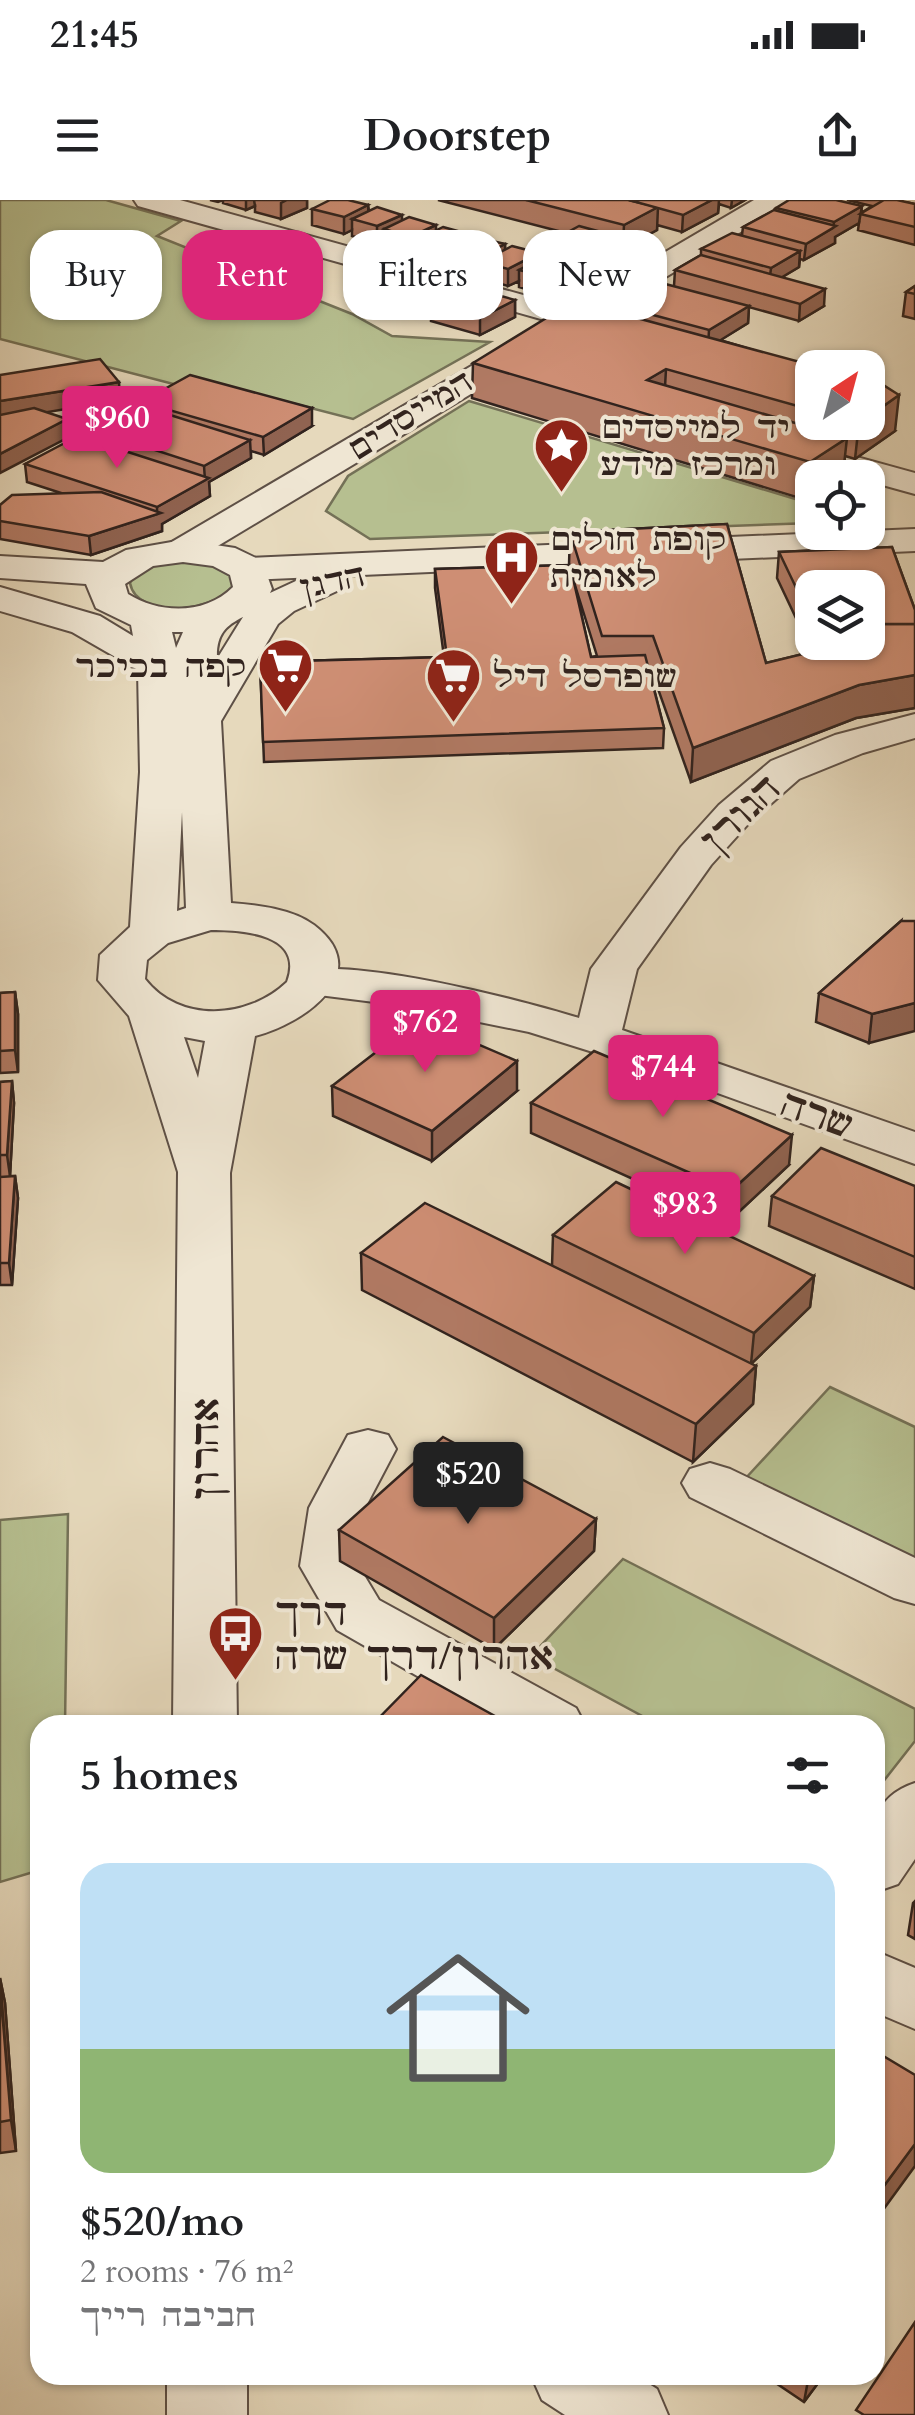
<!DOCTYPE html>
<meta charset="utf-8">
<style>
body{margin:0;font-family:Cardo,"Frank Ruhl Libre",serif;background:#f6f6f6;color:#202124;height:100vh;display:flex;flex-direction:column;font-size:38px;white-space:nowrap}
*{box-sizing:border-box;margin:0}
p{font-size:32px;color:#757577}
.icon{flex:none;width:55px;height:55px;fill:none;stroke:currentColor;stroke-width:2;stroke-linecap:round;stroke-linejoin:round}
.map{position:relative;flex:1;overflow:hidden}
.sheet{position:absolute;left:30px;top:1515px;width:855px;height:670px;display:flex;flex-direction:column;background:#fff;border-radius:30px;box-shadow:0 2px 8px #0004}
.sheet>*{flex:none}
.guide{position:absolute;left:30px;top:30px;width:855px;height:90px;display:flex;gap:20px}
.needle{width:65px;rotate:36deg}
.fabs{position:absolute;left:795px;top:150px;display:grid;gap:20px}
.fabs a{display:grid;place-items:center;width:90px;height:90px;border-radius:20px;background:#fff;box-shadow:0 2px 8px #0004;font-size:50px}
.price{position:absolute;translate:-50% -85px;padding:0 22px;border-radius:10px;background:#db2777;color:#fff;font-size:32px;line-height:65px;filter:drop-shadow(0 2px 5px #0008)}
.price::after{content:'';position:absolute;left:50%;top:60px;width:30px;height:22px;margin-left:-15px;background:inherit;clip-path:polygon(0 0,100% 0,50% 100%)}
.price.active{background:#222;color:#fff}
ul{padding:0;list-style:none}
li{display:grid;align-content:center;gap:20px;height:530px;padding:0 50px}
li+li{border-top:2px solid #e0e0e0}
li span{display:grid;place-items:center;height:310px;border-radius:30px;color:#555}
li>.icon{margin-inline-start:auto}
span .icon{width:180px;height:180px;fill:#fffc;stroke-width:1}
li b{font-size:42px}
h2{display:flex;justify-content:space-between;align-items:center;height:120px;padding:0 50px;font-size:42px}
.tag{padding:0 35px;border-radius:30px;background:#fff;box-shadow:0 2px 8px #0004;font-size:35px;line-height:90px}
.tag.active{background:#db2777;color:#fff}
.status{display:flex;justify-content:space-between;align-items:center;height:70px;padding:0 50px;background:#fff;direction:ltr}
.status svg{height:28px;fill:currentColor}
header{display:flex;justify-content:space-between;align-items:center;height:130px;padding:0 50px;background:#fff;font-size:45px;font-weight:600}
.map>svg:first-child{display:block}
</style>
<div class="status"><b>21:45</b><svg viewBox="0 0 49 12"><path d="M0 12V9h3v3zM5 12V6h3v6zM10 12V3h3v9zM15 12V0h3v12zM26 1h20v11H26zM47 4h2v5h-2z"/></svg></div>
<header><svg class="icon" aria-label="menu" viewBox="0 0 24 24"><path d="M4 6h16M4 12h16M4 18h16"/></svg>Doorstep<svg class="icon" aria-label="share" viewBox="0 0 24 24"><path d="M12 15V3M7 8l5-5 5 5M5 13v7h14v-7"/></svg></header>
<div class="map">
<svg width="915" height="2215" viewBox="0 0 915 2215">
<rect width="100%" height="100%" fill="#e6d9bc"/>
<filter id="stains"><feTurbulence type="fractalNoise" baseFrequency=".002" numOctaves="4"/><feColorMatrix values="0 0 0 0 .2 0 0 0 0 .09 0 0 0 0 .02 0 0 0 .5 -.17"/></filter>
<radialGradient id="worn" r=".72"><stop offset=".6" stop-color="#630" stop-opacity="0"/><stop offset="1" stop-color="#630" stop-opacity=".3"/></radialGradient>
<g fill="#b6bf90" stroke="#747157" stroke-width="2.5">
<polygon points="0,0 106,0 181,21 157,36 352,114 392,136 490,142 353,219 272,198 208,193 0,139"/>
<polygon points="469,201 812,304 812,323 370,339 326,311 348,276"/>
<path d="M164 361H203L231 374 235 383C219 412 137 421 130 383L135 374Z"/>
<polygon points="830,1187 915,1227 915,1363 744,1280"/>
<polygon points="68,1314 65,1525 40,1525 40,1670 0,1682 0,1320"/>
<polygon points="623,1359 915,1509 915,1541 875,1592 875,1525 659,1525 531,1456"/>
</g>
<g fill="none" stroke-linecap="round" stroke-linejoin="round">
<defs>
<g id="minor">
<polygon points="134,0 180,0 570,108 754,0 788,0 784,6 196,359 183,362 170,359 165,351 170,343 548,121 138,6"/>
<polygon points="777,235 915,273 915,294 868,281 868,278 854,278 765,252 760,245 765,238"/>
<polygon points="915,329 915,351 248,380 235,377 230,369 235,361 248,358"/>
<path d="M915 514V538L863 553 799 579 749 623 711 665 637 769 622 830 915 932V964L676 878 529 832 390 804 295 792 288 782 295 772C355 757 516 799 579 818L591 769 681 647 719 605 771 561 835 535Z"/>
<polygon points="368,1230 388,1235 396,1249 365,1308 358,1365 379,1400 576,1508 585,1525 503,1525 337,1430 300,1366 309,1308 348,1235"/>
<polygon points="710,1263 730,1269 915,1358 915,1404 894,1398 690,1297 682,1283 690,1269"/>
<path d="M915 1583V1659L898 1684 875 1692C875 1645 861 1601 915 1583Z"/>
<polygon points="875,1751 915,1768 915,1829 875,1812"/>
<polygon points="531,2175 635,2175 657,2189 668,2215 565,2215 542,2200"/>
</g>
<g id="tertiary">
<path d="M183 340 235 348 262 361 272 389 270 393 311 374 325 370 339 374 344 382 339 390 294 411 278 424 221 521 231 703C258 705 292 709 314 725 377 773 303 824 255 836L230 973 237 1525H173L178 972 129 816 98 780 100 755 130 727 140 572 138 470 72 432 0 411V387L100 416 133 436 131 425 96 408 86 384 0 378V356L103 362 126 350ZM183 362 213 366 230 375 233 387C205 415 160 414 128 394L125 384 153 366ZM243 417 217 459C216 435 225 426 243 417ZM172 432H183L176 448ZM182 612 186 708 177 711ZM211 730C243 730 305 734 287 782 248 819 180 824 145 779L147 760 168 743ZM184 837 205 841 198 878Z"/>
<rect x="167" y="2175" width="80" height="40"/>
</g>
</defs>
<use href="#minor" stroke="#5e5046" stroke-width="4"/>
<use href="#tertiary" stroke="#5e5046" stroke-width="4"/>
<use href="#minor" fill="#efe6d3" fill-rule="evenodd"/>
<use href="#tertiary" fill="#efe6d3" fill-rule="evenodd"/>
</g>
<g fill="#b17a64" stroke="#31231e" stroke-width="2.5" fill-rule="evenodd">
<polygon points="210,0 307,0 307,8 281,19 255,12 255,6 246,10 223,3 223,0 218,2"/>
<polygon points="438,0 745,0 731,8 719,4 718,13 682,32 657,25 657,30 631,44 630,57 595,76 578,71 578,82 551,96 519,87 519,81 508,86 480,78 481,74 478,75 448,67 448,61 443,64 417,57 417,51 411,54 384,46 384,40 377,43 352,36 352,30 344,34 312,25 312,9 368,5 369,11 469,40 505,44 505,49 539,60 544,57 544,45 566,33"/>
<polygon points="847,0 903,0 901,1 915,4 915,45 858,30 859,23 835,37 835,43 804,60 800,59 799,67 782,77 824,106 799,121 749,107 748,123 720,140 812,168 812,222 868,222 895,231 855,259 845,256 843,274 806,300 472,198 473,163 612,112 612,104 674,86 675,70 701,55 701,49 742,35 743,27 775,10 776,8 862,6 861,13 872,6"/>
<polygon points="915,86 915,119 903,116 906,92"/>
<polygon points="515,100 515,117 480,135 431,121 431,104"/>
<polygon points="141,202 312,226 264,255 251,251 251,258 209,282 210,296 162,324 162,331 91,355 0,339 0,305 61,293 27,282 25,264 88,239 87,228 141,206"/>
<path d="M727 324 766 463 812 452 777 378 779 352 892 347 915 410V508L856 518 691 582 651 469H649L664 528 663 548 264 562 260 462 444 457 435 388V369L569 365 570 332ZM574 382 597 456 591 457ZM812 388H868V442H812Z"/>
<polygon points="901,721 869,843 816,822 819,793"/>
<polygon points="15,792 18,814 18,872 0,873 0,793"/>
<polygon points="12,881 14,903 10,976 15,976 18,998 12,1085 0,1085 0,882"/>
<polygon points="332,886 517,891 432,961 333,916"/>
<polygon points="531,903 789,965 728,1022 531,933"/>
<polygon points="915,986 915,1089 769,1026 772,996"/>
<polygon points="553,1035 814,1076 810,1107 751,1164 756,1166 753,1204 693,1262 362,1090 361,1053 552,1066"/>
<polygon points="596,1319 594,1351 494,1449 340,1361 339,1330"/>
<polygon points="915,1701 915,1739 908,1735 913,1703"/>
<polygon points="0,1778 5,1803 16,1951 0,1953"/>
<polygon points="764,2175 824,2175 804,2202"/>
</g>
<g fill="#906351" stroke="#31231e" stroke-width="2.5">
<polygon points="246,0 254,0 255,6 246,10"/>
<polygon points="287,0 307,0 307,8 281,19 281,3"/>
<polygon points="712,0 719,0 718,13 682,32 683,15"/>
<polygon points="732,0 745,0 731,8"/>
<polygon points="368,5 369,22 352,19 352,30 344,34 344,17"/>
<polygon points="862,6 859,23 835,37 835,43 804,60 806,44 833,28 834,22"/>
<polygon points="658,7 657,30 631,44 630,57 595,76 596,59 623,44 624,25"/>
<polygon points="402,15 402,31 384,29 384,40 377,43 377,26"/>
<polygon points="436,25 436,42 417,40 417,51 411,54 410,37"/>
<polygon points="469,34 469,51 448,50 448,61 443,64 443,47"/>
<polygon points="505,44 505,61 481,62 481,74 478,75 478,58"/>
<polygon points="800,51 799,67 769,85 771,68"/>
<polygon points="539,53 539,70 519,70 519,81 508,86 508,69"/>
<polygon points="578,65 578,82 551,96 552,79"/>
<polygon points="825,89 824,106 799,121 800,104"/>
<polygon points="515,100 515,117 480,135 480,118"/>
<polygon points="749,106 748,123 708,148 709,130"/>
<polygon points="666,169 664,205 647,180"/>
<polygon points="119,182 120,200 0,220 0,201"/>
<polygon points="899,195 895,231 855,259 859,223 868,222 868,217"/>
<polygon points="312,208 312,226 264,255 263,237"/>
<polygon points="67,219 69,237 0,273 0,254"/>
<polygon points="847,238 843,274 839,278 812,278 812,295 806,300 810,262"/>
<polygon points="250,240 251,258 209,282 210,296 162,324 162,331 91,355 89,336 157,314 157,307 205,280 204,266"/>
<polygon points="915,475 915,508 856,518 691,582 693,548 859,485"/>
<polygon points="15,792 18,814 18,872 15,850"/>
<polygon points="915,803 915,831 869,843 872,814"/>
<polygon points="517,861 517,891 432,961 432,931"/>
<polygon points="12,881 14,903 10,976 7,955"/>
<polygon points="792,935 789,965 728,1022 731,991"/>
<polygon points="15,976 18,998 12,1085 9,1063"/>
<polygon points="814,1076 810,1107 751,1164 754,1133"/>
<polygon points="756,1166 753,1204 693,1262 696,1224"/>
<polygon points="596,1319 594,1351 494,1449 494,1418"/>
<polygon points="0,1778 5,1803 16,1951 11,1920"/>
<polygon points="915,1944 915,1966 875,2021 875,1998"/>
<polygon points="809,2175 824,2175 804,2202"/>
</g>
<g fill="#ce8e74" stroke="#31231e" stroke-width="2.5">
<polygon points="330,0 348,0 368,5 344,17 312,9"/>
<polygon points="526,0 628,0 658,7 624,25"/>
<polygon points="629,0 712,0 683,15"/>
<polygon points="789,0 836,0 862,6 834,22 776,8"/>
<polygon points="884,0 897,0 915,4 915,27 860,14"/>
<polygon points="377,7 402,15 377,26 352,19"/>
<polygon points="774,10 836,26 806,44 743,27"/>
<polygon points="409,17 436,25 410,37 384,29"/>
<polygon points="579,26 631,40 596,59 544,45"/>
<polygon points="443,27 469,34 443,47 417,40"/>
<polygon points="732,33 800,51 771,68 701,49"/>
<polygon points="475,37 505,44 478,58 448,50"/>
<polygon points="512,46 539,53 508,69 481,62"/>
<polygon points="701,55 825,89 800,104 675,70"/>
<polygon points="546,56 578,65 552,79 519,70"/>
<polygon points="654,81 749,106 709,130 612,104"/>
<polygon points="466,86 515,100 480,118 431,104"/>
<polygon points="915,86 915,94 906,92"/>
<polygon points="574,101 822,168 812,168 812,210 666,169 647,180 847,238 810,262 473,163"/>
<polygon points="100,159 119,182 0,201 0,175"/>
<polygon points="190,175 312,208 263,237 141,202"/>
<polygon points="868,180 880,183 899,195 868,217"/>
<polygon points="135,204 250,240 204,266 87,228"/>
<polygon points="34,208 67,219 0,254 0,215"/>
<polygon points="78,236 209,278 157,307 25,264"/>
<polygon points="101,292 161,313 89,336 0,321 0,305 12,295"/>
<polygon points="727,324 766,463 852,442 868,442 868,424 915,424 915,475 859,485 693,548 653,436 602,436 570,332"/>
<polygon points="892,347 915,410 915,424 868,424 868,388 812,388 812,421 779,352"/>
<polygon points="570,365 591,457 645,455 664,528 263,542 260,462 447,457 435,369"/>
<polygon points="901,721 915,721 915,803 872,814 819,793"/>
<polygon points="15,792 15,850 0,851 0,793"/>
<polygon points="419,819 517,861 432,931 332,886"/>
<polygon points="594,851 792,935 731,991 531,903"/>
<polygon points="12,881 7,955 0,955 0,882"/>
<polygon points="821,948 915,986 915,1057 772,996"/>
<polygon points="15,976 9,1063 0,1063 0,977"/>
<polygon points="616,982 814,1076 754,1133 553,1035"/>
<polygon points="425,1003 756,1166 696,1224 361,1053"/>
<polygon points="443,1237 596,1319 494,1418 339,1330"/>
<polygon points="421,1475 511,1525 372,1525"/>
<polygon points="0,1785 11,1920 0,1922"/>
<polygon points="875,1851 915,1875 915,1944 875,1998"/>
<polygon points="915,2122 915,2215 864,2215 856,2210"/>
</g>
<defs>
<symbol id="sight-pin" viewBox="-11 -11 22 30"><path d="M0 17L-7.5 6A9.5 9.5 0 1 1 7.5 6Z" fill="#8f2418" stroke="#efe6d3"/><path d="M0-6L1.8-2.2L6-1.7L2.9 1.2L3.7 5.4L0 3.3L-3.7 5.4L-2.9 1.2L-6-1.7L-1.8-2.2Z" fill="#fff"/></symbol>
<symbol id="hospital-pin" viewBox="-11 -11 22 30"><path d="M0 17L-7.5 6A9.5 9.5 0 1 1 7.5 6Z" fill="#8f2418" stroke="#efe6d3"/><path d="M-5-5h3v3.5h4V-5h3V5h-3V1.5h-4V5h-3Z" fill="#fff"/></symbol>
<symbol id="supermarket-pin" viewBox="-11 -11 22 30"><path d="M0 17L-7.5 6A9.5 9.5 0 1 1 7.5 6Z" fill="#8f2418" stroke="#efe6d3"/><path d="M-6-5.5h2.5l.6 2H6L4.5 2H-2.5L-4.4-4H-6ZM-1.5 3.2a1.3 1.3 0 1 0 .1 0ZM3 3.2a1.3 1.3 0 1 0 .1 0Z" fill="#fff"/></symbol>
<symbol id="bus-pin" viewBox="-11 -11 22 30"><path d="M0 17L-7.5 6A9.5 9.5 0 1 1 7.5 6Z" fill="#8f2418" stroke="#efe6d3"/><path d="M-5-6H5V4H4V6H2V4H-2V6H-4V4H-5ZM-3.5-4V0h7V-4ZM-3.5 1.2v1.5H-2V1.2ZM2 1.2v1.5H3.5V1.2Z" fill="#fff"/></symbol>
</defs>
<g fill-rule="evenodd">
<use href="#sight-pin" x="530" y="214" width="63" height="86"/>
<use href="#hospital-pin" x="480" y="326" width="63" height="86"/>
<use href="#supermarket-pin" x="254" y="434" width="63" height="86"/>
<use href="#supermarket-pin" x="422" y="444" width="63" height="86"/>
<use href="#bus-pin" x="204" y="1402" width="63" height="86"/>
</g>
<g text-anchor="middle" stroke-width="8" stroke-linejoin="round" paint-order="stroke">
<g font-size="32" fill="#31231e" stroke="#efe6d3">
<text transform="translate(410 215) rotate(-32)" y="11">המייסדים</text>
<text transform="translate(332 381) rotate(-12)" y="11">הדגן</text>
</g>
<g font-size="32" fill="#31231e" stroke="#efe6d3" text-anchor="start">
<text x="601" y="238">יד למייסדים<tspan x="601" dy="37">ומרכז מידע</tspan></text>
<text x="550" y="350">קופת חולים<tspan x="550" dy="37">לאומית</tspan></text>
<text x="246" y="477" text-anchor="end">קפה בכיכר</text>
<text x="493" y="487">שופרסל דיל</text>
</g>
<g font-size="38" fill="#31231e" stroke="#efe6d3">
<text transform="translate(740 614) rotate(-44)" y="13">הגורן</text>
<text transform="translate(817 914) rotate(20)" y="13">שרה</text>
<text transform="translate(205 1249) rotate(-90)" y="13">אהרון</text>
</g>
<g font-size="38" fill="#31231e" stroke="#efe6d3" text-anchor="start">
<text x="275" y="1425">דרך<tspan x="275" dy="44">אהרון/דרך שרה</tspan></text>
</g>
</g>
<rect width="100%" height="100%" filter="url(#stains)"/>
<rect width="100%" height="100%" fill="url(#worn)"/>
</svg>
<div class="fabs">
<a><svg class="needle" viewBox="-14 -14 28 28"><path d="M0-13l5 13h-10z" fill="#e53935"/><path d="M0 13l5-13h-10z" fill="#757577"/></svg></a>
<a><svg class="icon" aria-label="locate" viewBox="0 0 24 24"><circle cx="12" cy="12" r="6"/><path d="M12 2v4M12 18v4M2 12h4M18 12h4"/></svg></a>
<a><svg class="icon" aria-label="layers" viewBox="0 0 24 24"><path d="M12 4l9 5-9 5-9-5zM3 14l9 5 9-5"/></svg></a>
</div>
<b class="price" style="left:117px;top:271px">$960</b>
<b class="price" style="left:425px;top:875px">$762</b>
<b class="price" style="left:663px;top:920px">$744</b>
<b class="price" style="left:685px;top:1057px">$983</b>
<b class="price active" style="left:468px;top:1327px">$520</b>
<div class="guide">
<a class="tag">Buy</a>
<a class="tag active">Rent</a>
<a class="tag">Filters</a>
<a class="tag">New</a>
</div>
<section class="sheet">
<h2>5 homes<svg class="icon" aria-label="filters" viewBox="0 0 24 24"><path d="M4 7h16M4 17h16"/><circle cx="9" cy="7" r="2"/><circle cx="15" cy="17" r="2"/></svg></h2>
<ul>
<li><span style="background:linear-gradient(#bfe0f5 60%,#8fb573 0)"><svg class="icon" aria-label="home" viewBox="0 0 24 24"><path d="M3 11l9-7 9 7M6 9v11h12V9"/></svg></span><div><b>$520/mo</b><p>2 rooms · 76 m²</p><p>חביבה רייך</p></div></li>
</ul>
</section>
</div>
